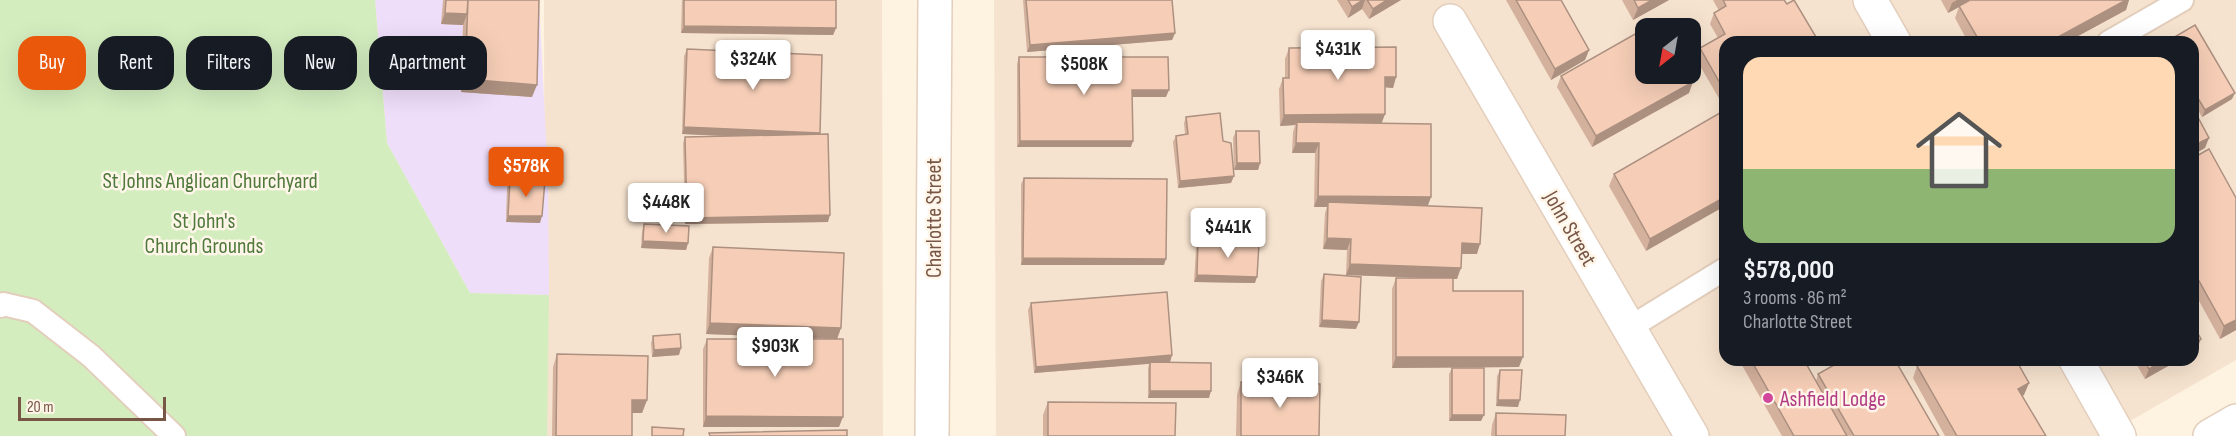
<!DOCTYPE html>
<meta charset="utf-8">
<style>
body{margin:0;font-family:"Sofia Sans Condensed",sans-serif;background:#242831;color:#f1f3f6;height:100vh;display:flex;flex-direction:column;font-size:22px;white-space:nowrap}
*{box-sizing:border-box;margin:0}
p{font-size:20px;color:#9ea1a6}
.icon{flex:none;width:33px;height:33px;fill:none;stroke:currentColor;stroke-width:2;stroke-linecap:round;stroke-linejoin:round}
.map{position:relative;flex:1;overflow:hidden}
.side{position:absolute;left:1719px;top:36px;width:480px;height:330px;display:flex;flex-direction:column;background:#171b24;border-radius:18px;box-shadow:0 6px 24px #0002}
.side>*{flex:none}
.guide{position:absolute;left:18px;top:36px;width:570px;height:54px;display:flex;gap:12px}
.needle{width:39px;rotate:211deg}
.buttons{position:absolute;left:1635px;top:18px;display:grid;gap:12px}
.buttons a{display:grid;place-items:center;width:66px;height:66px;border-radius:12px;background:#171b24;box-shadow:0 6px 24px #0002;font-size:30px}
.scale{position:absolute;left:18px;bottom:15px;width:148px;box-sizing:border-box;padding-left:6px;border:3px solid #775646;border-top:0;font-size:16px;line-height:21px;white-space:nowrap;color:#775646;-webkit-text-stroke:4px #fff6e9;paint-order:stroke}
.price{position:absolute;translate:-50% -51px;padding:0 14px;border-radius:6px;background:#fff;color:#222;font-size:20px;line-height:39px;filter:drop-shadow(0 2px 3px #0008)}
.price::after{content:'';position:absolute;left:50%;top:36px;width:18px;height:14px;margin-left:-9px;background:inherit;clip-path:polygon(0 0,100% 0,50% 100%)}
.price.selected{background:#ea580c;color:#fff}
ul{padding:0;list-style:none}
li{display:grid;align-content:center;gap:12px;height:318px;padding:0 24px}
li+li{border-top:2px solid #363941}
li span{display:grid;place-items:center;height:186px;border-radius:18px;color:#555}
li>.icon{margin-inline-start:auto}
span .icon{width:108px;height:108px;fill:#fffc;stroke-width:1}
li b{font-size:26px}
.pill{padding:0 21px;border-radius:18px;background:#171b24;box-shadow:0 6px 24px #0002;font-size:21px;line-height:54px}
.pill.selected{background:#ea580c;color:#fff}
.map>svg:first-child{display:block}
</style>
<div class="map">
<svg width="2236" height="436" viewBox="0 0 2236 436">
<rect width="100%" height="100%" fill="#fef2e1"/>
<g fill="#f6e3cf" fill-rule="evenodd">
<polygon points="544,0 882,0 883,436 545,436"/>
<path d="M994 0H2236V360L2104 436H996ZM1646 28H1690V74H1646ZM1725 42H2193V360H1725Z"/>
</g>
<polygon fill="#efdefa" points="375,0 539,0 548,178 549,295 470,293 387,143"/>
<polygon fill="#d3edbf" points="0,0 375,0 387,143 470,293 549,295 547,436 0,436"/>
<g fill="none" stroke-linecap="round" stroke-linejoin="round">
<defs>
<g id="lane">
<polyline points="2109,42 2182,0"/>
<polyline points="0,306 3,304 33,311 91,356 174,436"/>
<polyline points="1629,328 1725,269"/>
</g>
<g id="street">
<polyline points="1870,0 1894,42"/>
<polyline points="1450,21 1692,436"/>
<polyline points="2076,360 2119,436"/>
<polyline points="932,436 935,0"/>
<polyline points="2210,436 2236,421"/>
</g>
</defs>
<use href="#lane" stroke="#e3cebc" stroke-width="26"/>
<use href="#street" stroke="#e3cebc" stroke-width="36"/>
<use href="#lane" stroke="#fff" stroke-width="22"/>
<use href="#street" stroke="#fff" stroke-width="33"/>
</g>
<g fill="#d4b19d">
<polygon points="443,0 539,0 532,97 461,92 463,25 441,24"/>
<polygon points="682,0 836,0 836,28 833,35 681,33"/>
<polygon points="1023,0 1172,0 1175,33 1172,40 1027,52"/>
<polygon points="1337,0 1401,0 1369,19 1362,9 1348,18"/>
<polygon points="1506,0 1561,0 1589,50 1585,60 1551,80"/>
<polygon points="1622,0 1669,0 1633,20"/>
<polygon points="1713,0 1784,0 1725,42 1725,106 1724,107 1696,59 1700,48 1718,38 1710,24 1714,13 1719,11"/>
<polygon points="1941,0 2129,0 2126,10 2067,42 1968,42 1955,18 1959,7 1948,13"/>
<polygon points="2193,42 2232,99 2202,117 2193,101"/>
<polygon points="1289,48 1396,77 1393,88 1385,87 1385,114 1381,123 1431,197 1427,206 1477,254 1461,254 1457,279 1453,279 1453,291 1519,367 1392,368 1392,289 1396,278 1431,278 1346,275 1347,250 1323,249 1325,213 1327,207 1314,207 1315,153 1292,153 1293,132 1295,125 1280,126 1279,89 1283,78 1285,78 1285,59"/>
<polygon points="687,49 819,134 828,222 685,224 683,143 685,137 731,136 682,134 684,56"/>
<polygon points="1019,57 1166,97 1132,97 1131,147 1017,147 1017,64"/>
<polygon points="1561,76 1689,93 1592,147 1557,87"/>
<polygon points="1725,110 1646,251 1609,186 1614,174"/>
<polygon points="1186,117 1223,141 1231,183 1178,188 1173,142 1176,136 1185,134 1184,123"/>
<polygon points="1236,131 1260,163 1258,170 1234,170 1233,138"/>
<polygon points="2193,158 2236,330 2220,339 2193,290"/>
<polygon points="1024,178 1164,265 1021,265 1021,184"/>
<polygon points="510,180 540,223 506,222 507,187"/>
<polygon points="644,224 688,243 686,250 641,248 642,231"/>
<polygon points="1198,241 1255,283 1194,282 1196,248"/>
<polygon points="713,247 841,328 837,339 706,334 709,258"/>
<polygon points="1324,274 1356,329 1319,327 1321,281"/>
<polygon points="1031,303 1172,355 1170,362 1209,398 1148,398 1148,369 1149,364 1034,373 1028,310"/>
<polygon points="653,336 679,355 652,357 651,343"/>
<polygon points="707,339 839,427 703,427 703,349"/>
<polygon points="557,354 647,400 642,413 632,413 632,436 552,436 553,367"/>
<polygon points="1739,360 1804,360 1816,381 1818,374 1939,436 1782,436"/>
<polygon points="2134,360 2179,360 2145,379"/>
<polygon points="1917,366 2024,395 2022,396 2046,436 1945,436 1913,378"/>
<polygon points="1452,368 1481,421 1449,421 1449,374"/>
<polygon points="1500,370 1518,407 1496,406 1497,376"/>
<polygon points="1241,382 1319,436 1236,436 1237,395"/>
<polygon points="1048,402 1175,436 1043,436 1043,415"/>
<polygon points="1496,413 1565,436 1491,436 1492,425"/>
</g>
<g fill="#ac9080">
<polygon points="1363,0 1365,0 1362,9 1348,18 1352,7"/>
<polygon points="1387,0 1401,0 1369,19 1373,9"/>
<polygon points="1652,0 1669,0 1633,20 1638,8"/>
<polygon points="1957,0 1972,0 1948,13 1952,3"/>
<polygon points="2126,0 2129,0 2126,10 2067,42 2049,42"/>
<polygon points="445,13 467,14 463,25 441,24"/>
<polygon points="684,26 836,28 833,35 681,33"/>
<polygon points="1175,33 1172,40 1027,52 1030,45"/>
<polygon points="1589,50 1585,60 1551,80 1555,69"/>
<polygon points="1385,77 1396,77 1393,88 1381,87"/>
<polygon points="465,79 537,85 532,97 461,92"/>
<polygon points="1693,82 1689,93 1592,147 1596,136"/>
<polygon points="1132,90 1169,90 1166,97 1130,97"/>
<polygon points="2235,93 2232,99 2202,117 2205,110"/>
<polygon points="1385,114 1381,125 1297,122 1295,125 1280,126 1284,115"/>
<polygon points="684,127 820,133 817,140 682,134"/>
<polygon points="2209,138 2205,148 2193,155 2193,146"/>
<polygon points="1020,141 1133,141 1131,147 1017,147"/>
<polygon points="1296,143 1319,143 1315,153 1292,153"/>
<polygon points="1237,163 1260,163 1258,170 1234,170"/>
<polygon points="1234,176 1231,183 1178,188 1180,181"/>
<polygon points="1318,196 1431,197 1427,208 1328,202 1327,207 1314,207"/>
<polygon points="1725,197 1725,206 1646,251 1650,239"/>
<polygon points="830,215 828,222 685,224 687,218"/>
<polygon points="508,216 542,216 540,223 506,222"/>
<polygon points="1327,238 1351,239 1347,250 1323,249"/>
<polygon points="643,241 688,243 686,250 641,248"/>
<polygon points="1462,243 1480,244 1477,254 1458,254"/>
<polygon points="1023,258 1166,259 1164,265 1021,265"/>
<polygon points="1350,264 1461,268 1457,279 1346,275"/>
<polygon points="1197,275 1257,277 1255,283 1194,282"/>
<polygon points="1322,320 1359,322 1356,329 1319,327"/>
<polygon points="2236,320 2236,330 2220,339 2224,326"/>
<polygon points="710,323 841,328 837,339 706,334"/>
<polygon points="2201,339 2197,349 2193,352 2193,343"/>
<polygon points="681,348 679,355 652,357 654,350"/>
<polygon points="1172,355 1170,362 1034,373 1036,367"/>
<polygon points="1396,357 1523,357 1519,367 1392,368"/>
<polygon points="2164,360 2179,360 2145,379 2149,369"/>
<polygon points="2029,383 2024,395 2014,401 2018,389"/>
<polygon points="1150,391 1211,391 1209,398 1148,398"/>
<polygon points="632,400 647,400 642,413 628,413"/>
<polygon points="1498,400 1520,400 1518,407 1496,406"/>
<polygon points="1452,415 1484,415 1481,421 1449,421"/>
<polygon points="706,416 843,417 839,427 703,427"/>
</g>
<g fill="#f6ceb7" stroke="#ac9080" stroke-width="1.5">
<polygon points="446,0 468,0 467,14 445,13"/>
<polygon points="468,0 539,0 537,85 465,79"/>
<polygon points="684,0 836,0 836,28 684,26"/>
<polygon points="1026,0 1172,0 1175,33 1030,45"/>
<polygon points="1348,0 1363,0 1352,7"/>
<polygon points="1367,0 1387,0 1373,9"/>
<polygon points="1516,0 1561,0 1589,50 1555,69"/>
<polygon points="1634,0 1652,0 1638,8"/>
<polygon points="1723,0 1784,0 1787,4 1794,0 1819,42 1725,42 1725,92 1700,48 1725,34 1714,13 1726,6"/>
<polygon points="1970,0 2126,0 2049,42 1980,42 1959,6"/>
<polygon points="1658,21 1662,28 1646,28 1646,74 1688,74 1693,82 1596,136 1561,76"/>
<polygon points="2195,25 2235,93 2205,110 2193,90 2193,42 2166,42"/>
<polygon points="2156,39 2158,42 2150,42"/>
<polygon points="1396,47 1396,77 1385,77 1385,114 1284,115 1283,78 1289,78 1289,48"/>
<polygon points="687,49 822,55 820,133 684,127"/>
<polygon points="1019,57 1168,57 1169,90 1132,90 1133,141 1020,141"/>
<polygon points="2193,108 2209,138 2193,146"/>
<polygon points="1725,110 1725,197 1650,239 1614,174"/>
<polygon points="1220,113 1223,141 1231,143 1234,176 1180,181 1176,136 1188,134 1186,117"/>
<polygon points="1297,122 1431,124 1431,197 1318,196 1319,143 1296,143"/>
<polygon points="1236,131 1259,131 1260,163 1237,163"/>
<polygon points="828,134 830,215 687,218 685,137"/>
<polygon points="2209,149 2236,198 2236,320 2224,326 2193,270 2193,158"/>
<polygon points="1024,178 1167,179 1166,259 1023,258"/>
<polygon points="510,180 545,180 542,216 508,216"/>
<polygon points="1328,202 1482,208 1480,244 1462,243 1461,268 1350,264 1351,239 1327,238"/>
<polygon points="644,224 689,226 688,243 643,241"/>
<polygon points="1198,241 1259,244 1257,277 1197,275"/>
<polygon points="713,247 844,253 841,328 710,323"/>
<polygon points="1324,274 1361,277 1359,322 1322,320"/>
<polygon points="1396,278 1453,278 1453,291 1523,291 1523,357 1396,357"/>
<polygon points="1167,292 1172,355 1036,367 1031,303"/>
<polygon points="2193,325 2201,339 2193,343"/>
<polygon points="680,334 681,348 654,350 653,336"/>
<polygon points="707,339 843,339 843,417 706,416"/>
<polygon points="557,354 648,356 647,400 632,400 632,436 556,436"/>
<polygon points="1751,360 1804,360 1847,436 1794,436"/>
<polygon points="1843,360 1895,360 1939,436 1854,436 1818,374"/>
<polygon points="1927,360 2016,360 2029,383 2018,389 2046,436 1957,436 1917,366"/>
<polygon points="2144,360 2164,360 2149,369"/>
<polygon points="1150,362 1211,363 1211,391 1150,391"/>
<rect x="1452" y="368" width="32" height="47"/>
<polygon points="1500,370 1522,370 1520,400 1498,400"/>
<polygon points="1241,382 1320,384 1319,436 1241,436"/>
<polygon points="1048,402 1176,403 1175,436 1048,436"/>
<polygon points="1496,413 1566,415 1565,436 1496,436"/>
<polygon points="652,427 684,429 683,436 652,436"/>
<polygon points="847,430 847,436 710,436 709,433"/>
</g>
<circle fill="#d1479c" stroke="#fff6e9" stroke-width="2" cx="1768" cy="398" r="6"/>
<g text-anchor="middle" stroke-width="5" stroke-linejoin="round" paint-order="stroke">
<g font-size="22" fill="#4e793b" stroke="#fff6e9">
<text x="210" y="188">St Johns Anglican Churchyard</text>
<text x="204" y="228">St John's<tspan x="204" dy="25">Church Grounds</tspan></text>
</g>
<g font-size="22" fill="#775646" stroke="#fff6e9">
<text transform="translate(933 218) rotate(-90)" y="8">Charlotte Street</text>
<text transform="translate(1571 228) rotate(60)" y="8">John Street</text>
</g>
<g font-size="22" fill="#b23c85" stroke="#fff6e9" text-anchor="start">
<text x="1780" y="406">Ashfield Lodge</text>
</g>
</g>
</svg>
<div class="buttons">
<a><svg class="needle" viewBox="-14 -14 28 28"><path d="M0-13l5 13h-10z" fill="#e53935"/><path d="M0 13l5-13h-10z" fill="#9ea1a6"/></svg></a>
</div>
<div class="scale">20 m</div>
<b class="price" style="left:1338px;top:81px">$431K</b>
<b class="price" style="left:753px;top:91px">$324K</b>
<b class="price" style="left:1084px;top:96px">$508K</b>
<b class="price selected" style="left:526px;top:198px">$578K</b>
<b class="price" style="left:666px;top:234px">$448K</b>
<b class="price" style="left:1228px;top:259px">$441K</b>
<b class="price" style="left:775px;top:378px">$903K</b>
<b class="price" style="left:1280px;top:409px">$346K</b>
<div class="guide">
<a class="pill selected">Buy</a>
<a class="pill">Rent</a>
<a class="pill">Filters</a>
<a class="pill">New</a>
<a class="pill">Apartment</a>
</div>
<section class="side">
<ul>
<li><span style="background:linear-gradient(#ffd9b3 60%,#8fb573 0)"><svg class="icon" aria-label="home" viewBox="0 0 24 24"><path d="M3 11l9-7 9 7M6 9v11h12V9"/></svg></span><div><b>$578,000</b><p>3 rooms · 86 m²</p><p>Charlotte Street</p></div></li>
</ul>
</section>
</div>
